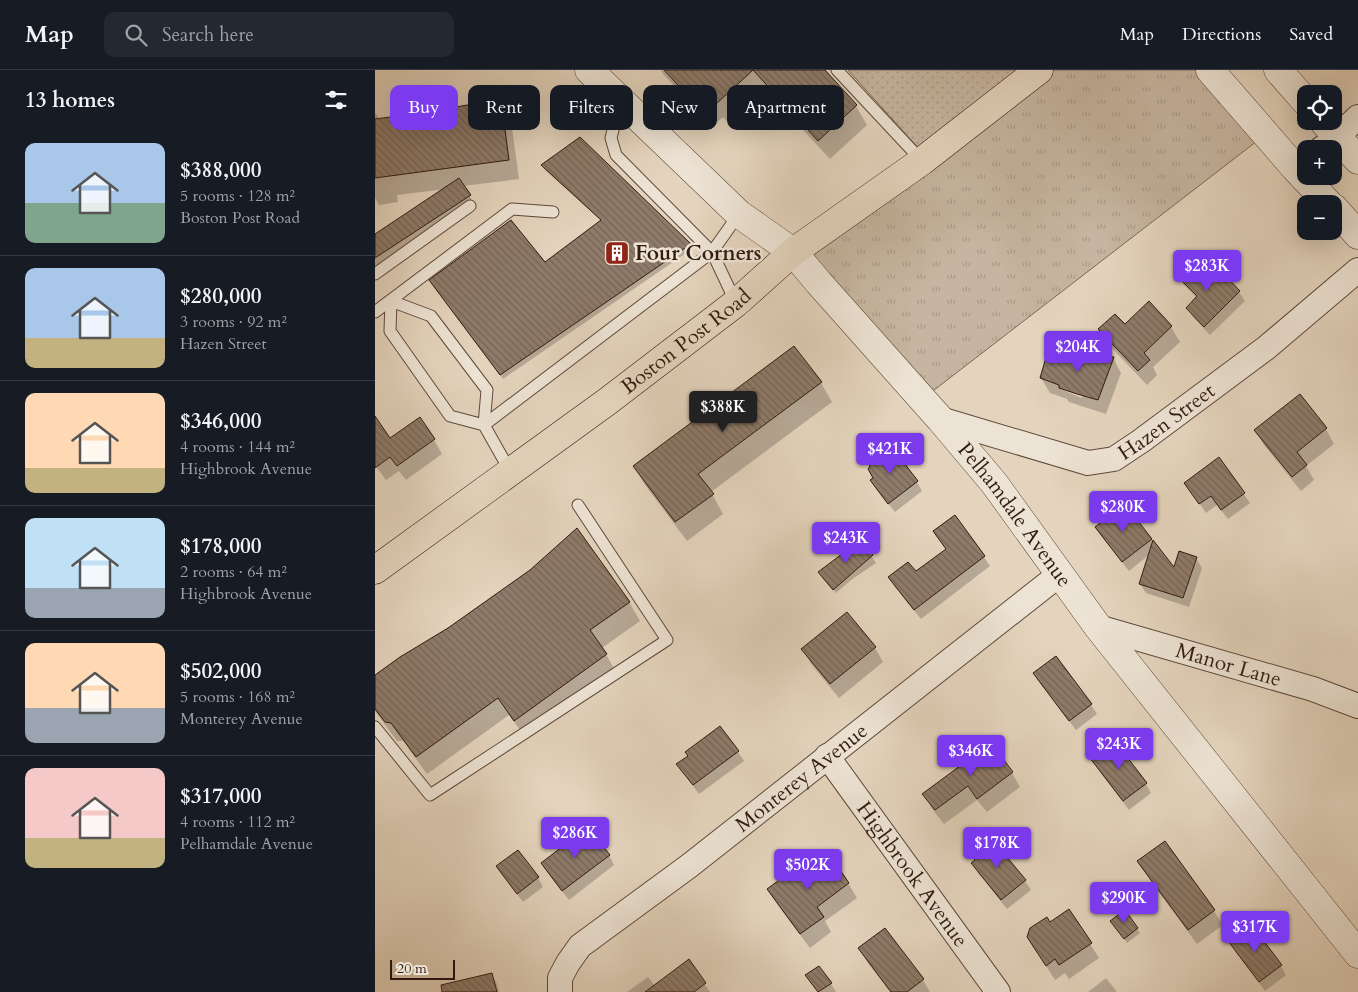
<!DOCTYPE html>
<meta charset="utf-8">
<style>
body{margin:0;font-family:Cardo,serif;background:#242831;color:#f1f3f6;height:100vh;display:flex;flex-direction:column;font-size:19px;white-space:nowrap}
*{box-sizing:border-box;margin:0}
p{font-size:16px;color:#9ea1a6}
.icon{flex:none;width:28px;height:28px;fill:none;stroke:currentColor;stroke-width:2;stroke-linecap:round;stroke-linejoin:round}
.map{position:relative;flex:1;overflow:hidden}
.drawer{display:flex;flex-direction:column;background:#171b24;width:375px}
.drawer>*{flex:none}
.banner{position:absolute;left:15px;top:15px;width:475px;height:45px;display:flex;gap:10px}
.controls{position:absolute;left:922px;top:15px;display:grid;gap:10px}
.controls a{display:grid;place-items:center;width:45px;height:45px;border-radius:10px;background:#171b24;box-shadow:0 5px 20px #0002;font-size:25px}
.scale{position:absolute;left:15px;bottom:12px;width:65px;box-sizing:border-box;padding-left:5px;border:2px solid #311b10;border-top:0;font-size:14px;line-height:18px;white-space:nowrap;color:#311b10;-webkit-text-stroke:4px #ede3d4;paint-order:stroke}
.price{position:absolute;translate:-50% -42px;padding:0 11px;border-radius:5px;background:#7c3aed;color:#fff;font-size:16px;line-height:32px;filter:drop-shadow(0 1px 2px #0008)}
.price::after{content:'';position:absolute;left:50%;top:30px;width:15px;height:11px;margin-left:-8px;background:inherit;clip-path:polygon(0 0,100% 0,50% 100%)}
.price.active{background:#222;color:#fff}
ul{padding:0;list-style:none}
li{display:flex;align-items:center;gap:15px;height:125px;padding:0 25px}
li+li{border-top:1px solid #363941}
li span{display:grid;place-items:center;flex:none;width:140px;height:100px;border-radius:10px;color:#555}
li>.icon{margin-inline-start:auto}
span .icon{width:60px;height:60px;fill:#fffc;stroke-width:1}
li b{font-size:21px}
h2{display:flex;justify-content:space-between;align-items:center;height:60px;padding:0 25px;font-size:21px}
.tag{padding:0 18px;border-radius:10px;background:#171b24;box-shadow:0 5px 20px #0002;font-size:18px;line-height:45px}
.tag.active{background:#7c3aed;color:#fff}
header{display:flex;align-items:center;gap:30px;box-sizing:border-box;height:70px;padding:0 25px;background:#171b24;border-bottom:1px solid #363941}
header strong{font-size:24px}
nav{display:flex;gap:28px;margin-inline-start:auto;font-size:18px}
.search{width:350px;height:45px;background:#242831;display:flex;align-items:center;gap:12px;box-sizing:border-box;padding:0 18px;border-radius:10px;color:#9ea1a6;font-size:19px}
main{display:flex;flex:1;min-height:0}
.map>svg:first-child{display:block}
</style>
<header>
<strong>Map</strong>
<div class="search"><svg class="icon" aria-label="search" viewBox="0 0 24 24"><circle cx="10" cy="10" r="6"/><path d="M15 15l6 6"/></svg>Search here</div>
<nav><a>Map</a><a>Directions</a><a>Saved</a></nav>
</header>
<main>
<section class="drawer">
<h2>13 homes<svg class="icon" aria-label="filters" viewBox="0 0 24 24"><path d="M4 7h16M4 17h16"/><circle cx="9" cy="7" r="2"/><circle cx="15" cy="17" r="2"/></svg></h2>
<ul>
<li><span style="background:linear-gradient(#a9c7e8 60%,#7fa58c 0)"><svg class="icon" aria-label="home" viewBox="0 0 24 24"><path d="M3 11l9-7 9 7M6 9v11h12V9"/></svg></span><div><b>$388,000</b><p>5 rooms · 128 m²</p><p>Boston Post Road</p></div></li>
<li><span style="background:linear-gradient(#a9c7e8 70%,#c2b280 0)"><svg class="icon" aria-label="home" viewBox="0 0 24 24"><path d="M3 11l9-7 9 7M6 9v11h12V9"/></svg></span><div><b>$280,000</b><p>3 rooms · 92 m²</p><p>Hazen Street</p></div></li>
<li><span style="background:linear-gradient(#ffd9b3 75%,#c2b280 0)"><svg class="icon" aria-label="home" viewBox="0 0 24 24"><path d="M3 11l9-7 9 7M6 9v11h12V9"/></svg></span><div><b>$346,000</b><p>4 rooms · 144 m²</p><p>Highbrook Avenue</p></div></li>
<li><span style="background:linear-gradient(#bfe0f5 70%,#9aa5b1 0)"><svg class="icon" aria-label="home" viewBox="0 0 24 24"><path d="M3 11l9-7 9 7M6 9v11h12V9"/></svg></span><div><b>$178,000</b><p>2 rooms · 64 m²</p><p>Highbrook Avenue</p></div></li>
<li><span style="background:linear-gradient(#ffd9b3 65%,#9aa5b1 0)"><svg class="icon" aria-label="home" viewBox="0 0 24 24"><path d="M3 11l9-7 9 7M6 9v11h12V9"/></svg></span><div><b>$502,000</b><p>5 rooms · 168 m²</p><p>Monterey Avenue</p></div></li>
<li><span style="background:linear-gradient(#f6c9c9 70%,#c2b280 0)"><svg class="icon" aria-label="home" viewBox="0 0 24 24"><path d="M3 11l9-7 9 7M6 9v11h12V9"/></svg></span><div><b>$317,000</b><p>4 rooms · 112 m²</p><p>Pelhamdale Avenue</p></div></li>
</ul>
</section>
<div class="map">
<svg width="983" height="922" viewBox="0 0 983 922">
<defs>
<pattern id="grass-tufts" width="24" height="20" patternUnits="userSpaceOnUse" patternTransform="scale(1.25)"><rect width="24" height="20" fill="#c6b5a0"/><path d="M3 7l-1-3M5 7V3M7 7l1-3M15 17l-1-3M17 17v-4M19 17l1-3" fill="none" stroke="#ab9b89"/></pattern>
<pattern id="park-dots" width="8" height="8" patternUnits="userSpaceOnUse" patternTransform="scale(1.25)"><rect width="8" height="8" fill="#c6b5a0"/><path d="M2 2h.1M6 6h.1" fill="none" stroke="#ab9b89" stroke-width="1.8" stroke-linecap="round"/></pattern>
<pattern id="building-back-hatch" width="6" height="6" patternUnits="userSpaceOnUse" patternTransform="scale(1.25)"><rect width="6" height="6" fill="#8e7b6a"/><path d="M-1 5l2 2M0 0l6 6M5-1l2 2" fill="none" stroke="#756456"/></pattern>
</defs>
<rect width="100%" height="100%" fill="#e4d4bd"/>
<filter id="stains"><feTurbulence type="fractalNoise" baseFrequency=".004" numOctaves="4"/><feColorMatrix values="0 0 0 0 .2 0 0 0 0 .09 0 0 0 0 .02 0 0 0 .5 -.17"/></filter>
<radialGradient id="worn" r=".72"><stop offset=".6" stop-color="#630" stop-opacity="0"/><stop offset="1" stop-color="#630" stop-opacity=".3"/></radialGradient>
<polygon fill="url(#grass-tufts)" stroke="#7c6858" points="654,0 829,0 886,68 554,324 418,182"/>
<polygon fill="url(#park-dots)" stroke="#7c6858" points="473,0 654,0 546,81"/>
<g fill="#0003" fill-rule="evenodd">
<polygon points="286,0 449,0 481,36 492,55 455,89 390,19 353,52 348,47 337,57 289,5"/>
<polygon points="124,24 135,43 144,109 88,116 102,138 0,207 0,167 71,119 22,125 23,132 4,135 0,128 0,44 1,44 5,50 106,34"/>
<polygon points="205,69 315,175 317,179 128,309 59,215 170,194 227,151 170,100 168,95"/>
<polygon points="846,203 864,222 870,231 835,265 818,247 812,238 822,228 809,215 803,206 838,211"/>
<polygon points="774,233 796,257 805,272 778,297 782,305 772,315 733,274 725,259 749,256"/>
<polygon points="419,277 446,313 457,332 336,422 348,444 312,471 270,415 259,396"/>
<path d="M738 288 746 303 731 344 694 332 692 329 675 323 666 308 687 291ZM685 317 708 325 707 328 685 319Z"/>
<polygon points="925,326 951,359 959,374 931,396 939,410 926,421 889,375 881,361"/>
<polygon points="0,349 15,369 59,370 67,384 31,410 24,401 11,410 0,395"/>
<polygon points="844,389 875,433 853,449 842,435 831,443 810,413"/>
<polygon points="496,411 542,412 547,421 520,442 502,420"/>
<polygon points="580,447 609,487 615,496 546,549 520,517 515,507 540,503 572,480"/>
<polygon points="721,458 776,469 799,499 821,488 827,498 814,537 771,523 765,514 775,484 754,501 727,467"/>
<polygon points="487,471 501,493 476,510 461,523 447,507"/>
<polygon points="254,532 265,551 227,578 242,603 151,668 134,645 52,704 28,671 22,671 0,641 0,607 73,559"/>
<polygon points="472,544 500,578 508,592 464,628 436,594 428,579"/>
<polygon points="681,588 716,635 722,644 701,660 665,613 660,603"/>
<polygon points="345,657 363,682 369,691 324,724 309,704 303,694 314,686"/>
<polygon points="616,675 637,703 645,717 612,742 602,730 569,754 557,739 549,724"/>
<polygon points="717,688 771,714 776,723 754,740 722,698"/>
<polygon points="789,773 839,841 848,855 822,874 772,806 764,792"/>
<polygon points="234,785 239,795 194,830 173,803 167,794"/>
<polygon points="597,785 650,811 656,820 632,839 603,803 598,794 600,791"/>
<polygon points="122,796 163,808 168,817 148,832 128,806"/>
<polygon points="417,808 473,813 482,828 450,851 456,862 435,878 402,834 394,819"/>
<polygon points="694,841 724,888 694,909 690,903 680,910 653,867"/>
<polygon points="750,842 765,863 752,873 740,855"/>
<polygon points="510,860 548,910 555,922 515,922 493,893 485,879"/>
<polygon points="855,872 906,896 911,905 890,921 860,881"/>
<polygon points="313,891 335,922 252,922 273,907 280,916"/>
<polygon points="444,898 456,914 461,922 443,922 437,914 432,905"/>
<polygon points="117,905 122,914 124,922 90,922"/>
<polygon points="731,908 742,922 713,922"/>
</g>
<g fill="url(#building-back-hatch)" stroke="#311b10">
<polygon points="289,0 450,0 482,35 443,71 378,0 341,34 336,28 325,39"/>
<polygon points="125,22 134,90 0,108 0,49 45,43 45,40 69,37 69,39 104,33 104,25"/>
<polygon points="205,67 316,174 125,305 54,210 136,150 170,192 226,150 166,95"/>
<polygon points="84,108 96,125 0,188 0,164"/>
<polygon points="819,189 838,209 846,201 865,221 829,257 811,238 822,226 802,206"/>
<polygon points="774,231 797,256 769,283 775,290 763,301 723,259 740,244 750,254"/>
<polygon points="419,276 447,312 323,404 339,424 300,452 258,396"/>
<polygon points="689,280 739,287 723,330 702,324 684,318 684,315 665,308 672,284 687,289"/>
<polygon points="925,324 952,358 922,382 932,395 917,407 879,360"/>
<polygon points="0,346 15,368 45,347 60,369 22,396 15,387 0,398"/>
<polygon points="508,377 513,383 519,380 543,411 513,434 495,410 498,408 493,399 495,396 491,390"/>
<polygon points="844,387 870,423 846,440 836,426 824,434 809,413"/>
<polygon points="750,434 777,469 747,492 720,457"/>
<polygon points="580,445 610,486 539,540 513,507 533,492 541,501 571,479 558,461"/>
<polygon points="202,458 255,532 215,560 232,584 139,651 123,628 41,687 16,653 10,652 0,639 0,605 25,587 73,558 155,500"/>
<polygon points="487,469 498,485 458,520 443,502"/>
<polygon points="778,470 799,497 804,481 822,487 808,528 764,514"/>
<polygon points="472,542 501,577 455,614 426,579"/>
<polygon points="681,586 717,634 694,651 658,603"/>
<polygon points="345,656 364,681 318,715 301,694 313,686 310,682"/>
<polygon points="739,670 772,713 748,731 715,688"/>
<polygon points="616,673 638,702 602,729 593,716 560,740 547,724"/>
<polygon points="213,757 235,785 187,821 166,793"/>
<polygon points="616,768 651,810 626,830 596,793 600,790 595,785"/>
<polygon points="790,771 840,840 813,860 762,791"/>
<polygon points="143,780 164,807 142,824 121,796"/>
<polygon points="452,781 474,813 442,837 449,847 425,864 392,819 415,802 418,806"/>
<polygon points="694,839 717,873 684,895 680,889 671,896 652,867 655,858 672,847 675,852"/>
<polygon points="750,840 763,858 749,869 735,851"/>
<polygon points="876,854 907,895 884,912 853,871"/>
<polygon points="510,858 549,909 532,922 516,922 483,878"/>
<polygon points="314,889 331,913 319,922 270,922"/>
<polygon points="444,896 457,913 443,922 430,905"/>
<polygon points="117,903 122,922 67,922 66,915"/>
</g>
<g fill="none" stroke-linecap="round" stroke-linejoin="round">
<defs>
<g id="service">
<polyline points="462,0 547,91"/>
<polyline points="0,204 95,136"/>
<polyline points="361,233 337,182 364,144"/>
<polyline points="0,242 137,139 178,142"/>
<polyline points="109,355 337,182 241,85 236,68 239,56 249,35"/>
<polyline points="109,355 75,346 15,261 16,231 56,246 112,320 109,355 135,401"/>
<polyline points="0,657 55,725 292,570 203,435"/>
</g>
<g id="minor">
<polyline points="946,79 962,67 983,47"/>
<path id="s1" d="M565 349 713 393 739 389 766 371 891 278 983 200"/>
<path id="s2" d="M723 557 938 619 983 636"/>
<path id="s3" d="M452 686 623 922"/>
<path id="s4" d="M185 922V908L193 893 205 876 314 796 685 504"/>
</g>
<g id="tertiary">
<path id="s5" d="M214 0 364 144 418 182 444 213 565 349 619 413 723 557 983 884"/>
<polyline points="835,0 920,98 954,134"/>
<polyline points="903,0 931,32"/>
<polyline points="948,51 983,90"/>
<polyline points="959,138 983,165"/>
</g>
<g id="primary">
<path id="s6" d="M0 500 233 331 361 233 418 182 547 91 664 0"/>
</g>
</defs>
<use href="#service" stroke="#5e493b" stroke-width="13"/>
<use href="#minor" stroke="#5e493b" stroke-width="26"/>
<use href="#tertiary" stroke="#5e493b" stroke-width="29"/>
<use href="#primary" stroke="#311b10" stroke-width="29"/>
<use href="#service" stroke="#ede3d4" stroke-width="11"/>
<use href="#minor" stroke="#ede3d4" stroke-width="24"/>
<use href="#tertiary" stroke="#ede3d4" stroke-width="28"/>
<use href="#primary" stroke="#e4d4bd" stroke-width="28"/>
</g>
<defs>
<symbol id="building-square" viewBox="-11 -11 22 22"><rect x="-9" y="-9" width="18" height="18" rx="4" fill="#8f2418" stroke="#ede3d4"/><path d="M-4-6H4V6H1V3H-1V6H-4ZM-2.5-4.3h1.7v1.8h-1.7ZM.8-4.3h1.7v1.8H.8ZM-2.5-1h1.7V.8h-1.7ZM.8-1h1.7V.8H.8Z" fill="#fff"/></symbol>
</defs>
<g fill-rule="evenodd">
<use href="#building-square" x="228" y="169" width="28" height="28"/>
</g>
<g text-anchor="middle" stroke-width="5" stroke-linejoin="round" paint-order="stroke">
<g font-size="21" font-weight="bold" fill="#311b10" stroke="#ede3d4" text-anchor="start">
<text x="260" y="190">Four Corners</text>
</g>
<g font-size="21" fill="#311b10" stroke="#ede3d4">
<text dy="7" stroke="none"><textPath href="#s6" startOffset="386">Boston Post Road</textPath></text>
<text dy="7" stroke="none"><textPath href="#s1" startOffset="245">Hazen Street</textPath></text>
<text dy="7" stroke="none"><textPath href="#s5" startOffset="618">Pelhamdale Avenue</textPath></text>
<text dy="7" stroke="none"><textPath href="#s2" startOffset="136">Manor Lane</textPath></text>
<text dy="7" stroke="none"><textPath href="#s4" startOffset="330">Monterey Avenue</textPath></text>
<text dy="7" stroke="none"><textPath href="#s3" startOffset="146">Highbrook Avenue</textPath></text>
</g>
</g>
<rect width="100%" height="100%" filter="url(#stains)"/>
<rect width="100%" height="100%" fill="url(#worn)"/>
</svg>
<div class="controls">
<a><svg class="icon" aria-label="locate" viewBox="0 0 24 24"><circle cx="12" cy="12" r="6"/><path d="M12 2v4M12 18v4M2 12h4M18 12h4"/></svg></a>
<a>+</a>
<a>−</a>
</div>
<div class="scale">20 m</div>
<b class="price" style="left:832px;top:222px">$283K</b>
<b class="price" style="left:703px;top:303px">$204K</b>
<b class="price active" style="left:348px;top:363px">$388K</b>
<b class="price" style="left:515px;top:405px">$421K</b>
<b class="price" style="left:748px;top:463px">$280K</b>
<b class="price" style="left:471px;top:494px">$243K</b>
<b class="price" style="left:744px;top:700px">$243K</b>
<b class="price" style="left:596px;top:707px">$346K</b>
<b class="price" style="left:200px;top:789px">$286K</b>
<b class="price" style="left:622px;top:799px">$178K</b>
<b class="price" style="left:433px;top:821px">$502K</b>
<b class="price" style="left:749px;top:854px">$290K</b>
<b class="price" style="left:880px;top:883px">$317K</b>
<div class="banner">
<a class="tag active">Buy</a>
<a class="tag">Rent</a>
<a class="tag">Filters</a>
<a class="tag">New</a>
<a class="tag">Apartment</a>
</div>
</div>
</main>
